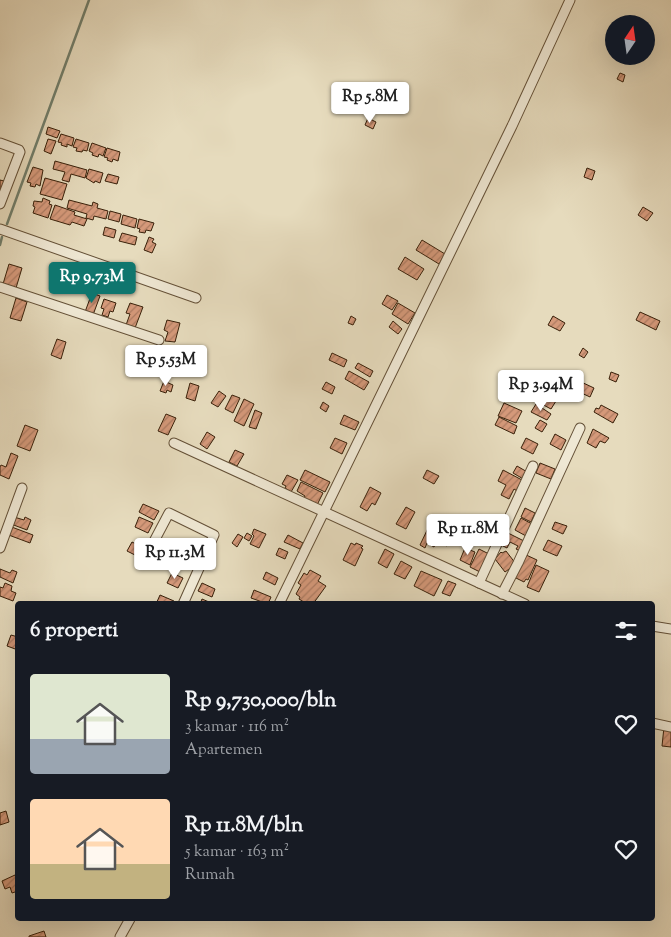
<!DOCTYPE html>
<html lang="id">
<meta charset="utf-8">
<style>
body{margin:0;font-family:"Sorts Mill Goudy",serif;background:#242831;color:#f1f3f6;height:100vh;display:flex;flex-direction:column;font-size:19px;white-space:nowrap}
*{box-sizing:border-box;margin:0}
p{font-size:16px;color:#9ea1a6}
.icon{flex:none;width:28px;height:28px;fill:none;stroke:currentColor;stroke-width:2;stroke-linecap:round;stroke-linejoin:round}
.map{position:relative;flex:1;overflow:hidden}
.drawer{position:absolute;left:15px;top:601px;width:640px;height:320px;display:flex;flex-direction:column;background:#171b24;border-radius:5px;box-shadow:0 5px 20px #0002}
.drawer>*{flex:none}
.needle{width:32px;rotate:13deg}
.fabs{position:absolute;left:605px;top:15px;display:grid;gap:10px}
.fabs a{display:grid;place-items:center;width:50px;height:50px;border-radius:50%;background:#171b24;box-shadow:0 5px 20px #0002;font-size:25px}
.price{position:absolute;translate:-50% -42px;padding:0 11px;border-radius:5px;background:#fff;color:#222;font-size:16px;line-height:32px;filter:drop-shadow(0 1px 2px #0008)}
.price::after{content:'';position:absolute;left:50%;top:30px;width:15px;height:11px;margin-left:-8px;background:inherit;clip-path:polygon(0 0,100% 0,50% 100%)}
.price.selected{background:#0f766e;color:#fff}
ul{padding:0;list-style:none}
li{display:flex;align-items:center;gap:15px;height:125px;padding:0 15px}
li span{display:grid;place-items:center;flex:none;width:140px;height:100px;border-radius:5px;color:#555}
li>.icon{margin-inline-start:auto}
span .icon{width:60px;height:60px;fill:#fffc;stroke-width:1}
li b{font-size:21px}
h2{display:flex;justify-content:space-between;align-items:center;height:60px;padding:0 15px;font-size:21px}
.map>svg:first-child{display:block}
</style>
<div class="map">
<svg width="671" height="937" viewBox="0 0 671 937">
<defs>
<pattern id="building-hatch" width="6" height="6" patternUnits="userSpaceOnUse" patternTransform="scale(1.25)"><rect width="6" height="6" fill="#d5997a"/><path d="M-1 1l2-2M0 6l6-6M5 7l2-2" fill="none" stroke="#ae7c62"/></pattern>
</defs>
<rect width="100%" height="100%" fill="#e6dbbd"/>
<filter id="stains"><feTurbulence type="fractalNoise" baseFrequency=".004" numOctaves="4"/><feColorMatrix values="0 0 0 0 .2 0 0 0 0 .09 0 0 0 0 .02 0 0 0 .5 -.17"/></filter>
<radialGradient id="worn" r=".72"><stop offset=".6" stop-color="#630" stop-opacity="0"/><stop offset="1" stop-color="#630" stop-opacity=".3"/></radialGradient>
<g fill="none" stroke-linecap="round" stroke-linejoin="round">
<g stroke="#717e6b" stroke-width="2.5">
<polyline points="7,224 89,0"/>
<polyline points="0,245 2,237"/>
</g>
</g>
<g fill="url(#building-hatch)" stroke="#39210a">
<polygon points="620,73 625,75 623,82 617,79"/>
<polygon points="375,84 392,90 388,98 372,92"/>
<polygon points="368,118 376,122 373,129 365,125"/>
<polygon points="48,127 60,131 57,138 46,134"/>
<polygon points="61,134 74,138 72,146 67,144 67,147 61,145 62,143 58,142"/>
<polygon points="48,139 56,141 51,154 44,151"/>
<polygon points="76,139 89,143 87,151 83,150 82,152 76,151 77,148 73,147"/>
<polygon points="92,143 106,148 103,156 99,154 98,157 92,155 93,153 89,151"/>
<polygon points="107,148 120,152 118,161 113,159 112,162 107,160 108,158 104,157"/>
<polygon points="55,161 87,170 85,178 71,174 69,182 62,180 65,172 53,169"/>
<polygon points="33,167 43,170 40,186 36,184 35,187 30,186 31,183 27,182"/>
<polygon points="587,168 595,171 592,180 584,177"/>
<polygon points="89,169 103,173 100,183 95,181 94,183 86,178"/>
<polygon points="108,174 119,177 117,184 105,181"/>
<polygon points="45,178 67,184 62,200 40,194"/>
<polygon points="0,180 4,181 1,191 0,191"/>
<polygon points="43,198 50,201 49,204 52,205 48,218 33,213 35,207 33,206 34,201 42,202"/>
<polygon points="69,200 92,206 93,202 98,204 97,208 108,211 106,219 94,216 93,220 86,218 87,214 67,208"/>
<polygon points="55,205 75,212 74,215 87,219 84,226 72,222 70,225 50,219"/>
<polygon points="643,207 653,213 647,221 638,215"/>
<polygon points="110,211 121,214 119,222 108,219"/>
<polygon points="123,215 137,219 135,228 121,224"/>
<polygon points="139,219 154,223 151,231 146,230 145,233 139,232 140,229 137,228"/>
<polygon points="105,227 116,230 114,238 103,235"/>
<polygon points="122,233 137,237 135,245 119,241"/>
<polygon points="149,237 154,239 152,242 156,244 152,253 144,250"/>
<polygon points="422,240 445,254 439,264 416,250"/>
<polygon points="405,257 424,269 417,280 398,269"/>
<polygon points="9,264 22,268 16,288 3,284"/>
<polygon points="92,293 100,296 93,315 85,312"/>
<polygon points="387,295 398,301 392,310 382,304"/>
<polygon points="16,298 27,302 21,321 10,318"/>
<polygon points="104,299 116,303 113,312 110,311 108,317 102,315 104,309 101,308"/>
<polygon points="130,303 143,307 135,328 126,325 130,314 126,313"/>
<polygon points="398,303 415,313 408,324 392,314"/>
<polygon points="640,312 660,321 656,330 636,320"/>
<polygon points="351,316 356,319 353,325 348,323"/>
<polygon points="553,316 565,323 560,331 548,325"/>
<polygon points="167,320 180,323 175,342 165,341 168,332 164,330"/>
<polygon points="393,321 402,329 398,334 389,327"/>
<polygon points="57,339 66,342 61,359 51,355"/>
<polygon points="583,348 588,352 584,358 579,355"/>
<polygon points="332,353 347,360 344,367 329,360"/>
<polygon points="358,363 373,371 370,377 355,368"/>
<polygon points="349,371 369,382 364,390 345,379"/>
<polygon points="611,372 619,375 616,382 609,379"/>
<polygon points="547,380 565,390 559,400 542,390"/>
<polygon points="164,381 173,385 171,392 167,390 166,393 160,391"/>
<polygon points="579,381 594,388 590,397 575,390"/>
<polygon points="326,382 335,387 332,394 322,389"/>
<polygon points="190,383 199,386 195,401 186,398"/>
<polygon points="219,391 226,396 218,407 211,403"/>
<polygon points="541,392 556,401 551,409 536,401"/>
<polygon points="232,395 240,398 233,413 225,409"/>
<polygon points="244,399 254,404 244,426 234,421"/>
<polygon points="323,402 329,406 326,412 320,408"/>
<polygon points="504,403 522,411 516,423 498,416"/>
<polygon points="536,404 551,414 547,420 531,412"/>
<polygon points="601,405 618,414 613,423 594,412 596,408 599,409"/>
<polygon points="255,410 262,413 256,429 249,427"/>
<polygon points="166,414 176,418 168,435 158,431"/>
<polygon points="344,415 359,422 355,430 340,424"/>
<polygon points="499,417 517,426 514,434 495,425"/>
<polygon points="540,420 547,424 542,432 535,428"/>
<polygon points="25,425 38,430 30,451 17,446"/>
<polygon points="593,429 609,438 605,443 600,441 596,448 587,443"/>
<polygon points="207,432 215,437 207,449 200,444"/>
<polygon points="555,434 566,440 561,450 550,444"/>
<polygon points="335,438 347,443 342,454 330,448"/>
<polygon points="526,438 538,444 533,454 521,448"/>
<polygon points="235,450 244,454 237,466 229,462"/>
<polygon points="11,453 18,456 9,479 0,475 0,467 1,465 6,467"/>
<polygon points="540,463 555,469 551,479 536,473"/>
<polygon points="517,466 529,473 525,480 513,473"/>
<polygon points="305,470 330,482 325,492 300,480"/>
<polygon points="427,470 439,476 434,484 423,478"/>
<polygon points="503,470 522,480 517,491 514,489 509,499 501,495 506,485 498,481"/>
<polygon points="287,475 298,480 291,492 285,488 286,486 282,484"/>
<polygon points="301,482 323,493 316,507 303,500 305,496 297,491"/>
<polygon points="370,487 381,493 375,505 372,503 367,511 360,507"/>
<polygon points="143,504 159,511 154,520 139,512"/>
<polygon points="406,507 415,512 406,529 396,524"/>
<polygon points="525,508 535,513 531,522 521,517"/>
<polygon points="483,516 494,521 489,532 478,527"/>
<polygon points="14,517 24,520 25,517 31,520 27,530 11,524"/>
<polygon points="139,517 153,523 148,533 135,527"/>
<polygon points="521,518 532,524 526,536 515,530"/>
<polygon points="555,522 567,526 563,534 552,529"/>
<polygon points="430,524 442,530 434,547 427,543 425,548 420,545"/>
<polygon points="447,525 456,529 447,546 438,541"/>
<polygon points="9,526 33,535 30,543 6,534"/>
<polygon points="254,529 266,534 259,548 250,544 254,536 252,534"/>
<polygon points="247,533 252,536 249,541 244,538"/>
<polygon points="508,533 526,542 520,551 516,549 518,546 510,542 507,548 501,545"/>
<polygon points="238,534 243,537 237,547 232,543"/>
<polygon points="288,535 303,543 300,549 284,542"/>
<polygon points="548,540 562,546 557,556 543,550"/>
<polygon points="132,542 144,548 142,552 138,550 135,555 127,551"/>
<polygon points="351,543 355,545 356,543 363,546 361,548 363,549 355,566 343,560"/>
<polygon points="279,548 288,552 285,559 276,555"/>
<polygon points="465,548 475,552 470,565 460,560"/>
<polygon points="385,549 394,554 387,568 378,563"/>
<polygon points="479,549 489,554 480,572 470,567"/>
<polygon points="506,551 516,564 505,572 495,559 501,552 502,553"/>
<polygon points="189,554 198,558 193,569 184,565"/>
<polygon points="524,554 537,560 528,580 526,579 524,582 514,577"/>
<polygon points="401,561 412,567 405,579 394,574"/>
<polygon points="536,565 549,571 539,592 527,587"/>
<polygon points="0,569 10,573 12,570 17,572 13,583 0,577"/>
<polygon points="310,570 321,576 318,581 326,586 313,604 307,604 299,599 300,597 296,594 301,585 298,583 304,573 307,575"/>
<polygon points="421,571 442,580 434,596 414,586"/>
<polygon points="266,572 278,578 275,585 263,579"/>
<polygon points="172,573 183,578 178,588 167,583"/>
<polygon points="448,581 456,584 450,596 442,593"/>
<polygon points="5,583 12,586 11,591 16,593 13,601 0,596 0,587 3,588"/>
<polygon points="202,583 215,589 212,597 198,591"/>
<polygon points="254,590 271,597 268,604 251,598"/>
<polygon points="160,595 174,601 172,604 156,604"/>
<polygon points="202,599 209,602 208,604 200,604"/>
<polygon points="11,635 18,637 18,650 7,646"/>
<polygon points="664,727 671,728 671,747 662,746"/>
<polygon points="6,811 9,822 0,825 0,813"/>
<polygon points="15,875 18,884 18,891 12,893 10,887 5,889 2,881"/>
<polygon points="44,931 46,937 29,937 29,936"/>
</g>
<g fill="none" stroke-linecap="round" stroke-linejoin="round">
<defs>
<g id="minor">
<polyline points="0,143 19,150 20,152 0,204"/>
<polyline points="0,229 196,298"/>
<polyline points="0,287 159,340"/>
<polyline points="174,443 525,604"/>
<polyline points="151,547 169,513 214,535 183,604"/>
<polyline points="0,548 22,488"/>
<polyline points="479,583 533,466"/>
<polyline points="502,594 518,563 580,428"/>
<polyline points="279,604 512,126 570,0"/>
<polyline points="652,626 671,629"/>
<polyline points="652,723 671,727"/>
<polyline points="120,937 130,919"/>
</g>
</defs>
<use href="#minor" stroke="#645037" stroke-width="11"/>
<use href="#minor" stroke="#efe8d4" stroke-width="9"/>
</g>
<rect width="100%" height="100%" filter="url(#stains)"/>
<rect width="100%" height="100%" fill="url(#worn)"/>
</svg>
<div class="fabs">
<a><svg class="needle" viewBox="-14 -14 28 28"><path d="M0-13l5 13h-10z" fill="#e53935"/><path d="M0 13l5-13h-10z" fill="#9ea1a6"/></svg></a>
</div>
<b class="price" style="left:370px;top:124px">Rp 5.8M</b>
<b class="price selected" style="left:92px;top:304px">Rp 9.73M</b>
<b class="price" style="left:166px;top:387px">Rp 5.53M</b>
<b class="price" style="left:541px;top:412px">Rp 3.94M</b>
<b class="price" style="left:468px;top:556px">Rp 11.8M</b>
<b class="price" style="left:175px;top:580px">Rp 11.3M</b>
<section class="drawer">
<h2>6 properti<svg class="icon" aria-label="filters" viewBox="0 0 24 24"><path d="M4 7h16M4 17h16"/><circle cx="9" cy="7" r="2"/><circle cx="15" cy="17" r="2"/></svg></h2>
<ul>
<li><span style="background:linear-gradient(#dfe7d0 65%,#9aa5b1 0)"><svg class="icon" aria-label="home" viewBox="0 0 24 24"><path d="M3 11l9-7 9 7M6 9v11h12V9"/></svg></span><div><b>Rp 9,730,000/bln</b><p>3 kamar · 116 m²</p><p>Apartemen</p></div><svg class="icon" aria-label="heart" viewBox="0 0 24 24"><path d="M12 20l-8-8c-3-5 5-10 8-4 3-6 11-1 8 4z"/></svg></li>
<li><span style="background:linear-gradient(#ffd9b3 65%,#c2b280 0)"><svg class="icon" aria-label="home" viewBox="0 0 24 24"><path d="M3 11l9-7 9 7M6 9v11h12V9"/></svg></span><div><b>Rp 11.8M/bln</b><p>5 kamar · 163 m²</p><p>Rumah</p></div><svg class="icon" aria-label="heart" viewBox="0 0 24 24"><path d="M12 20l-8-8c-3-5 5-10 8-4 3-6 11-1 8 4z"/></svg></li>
</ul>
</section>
</div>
